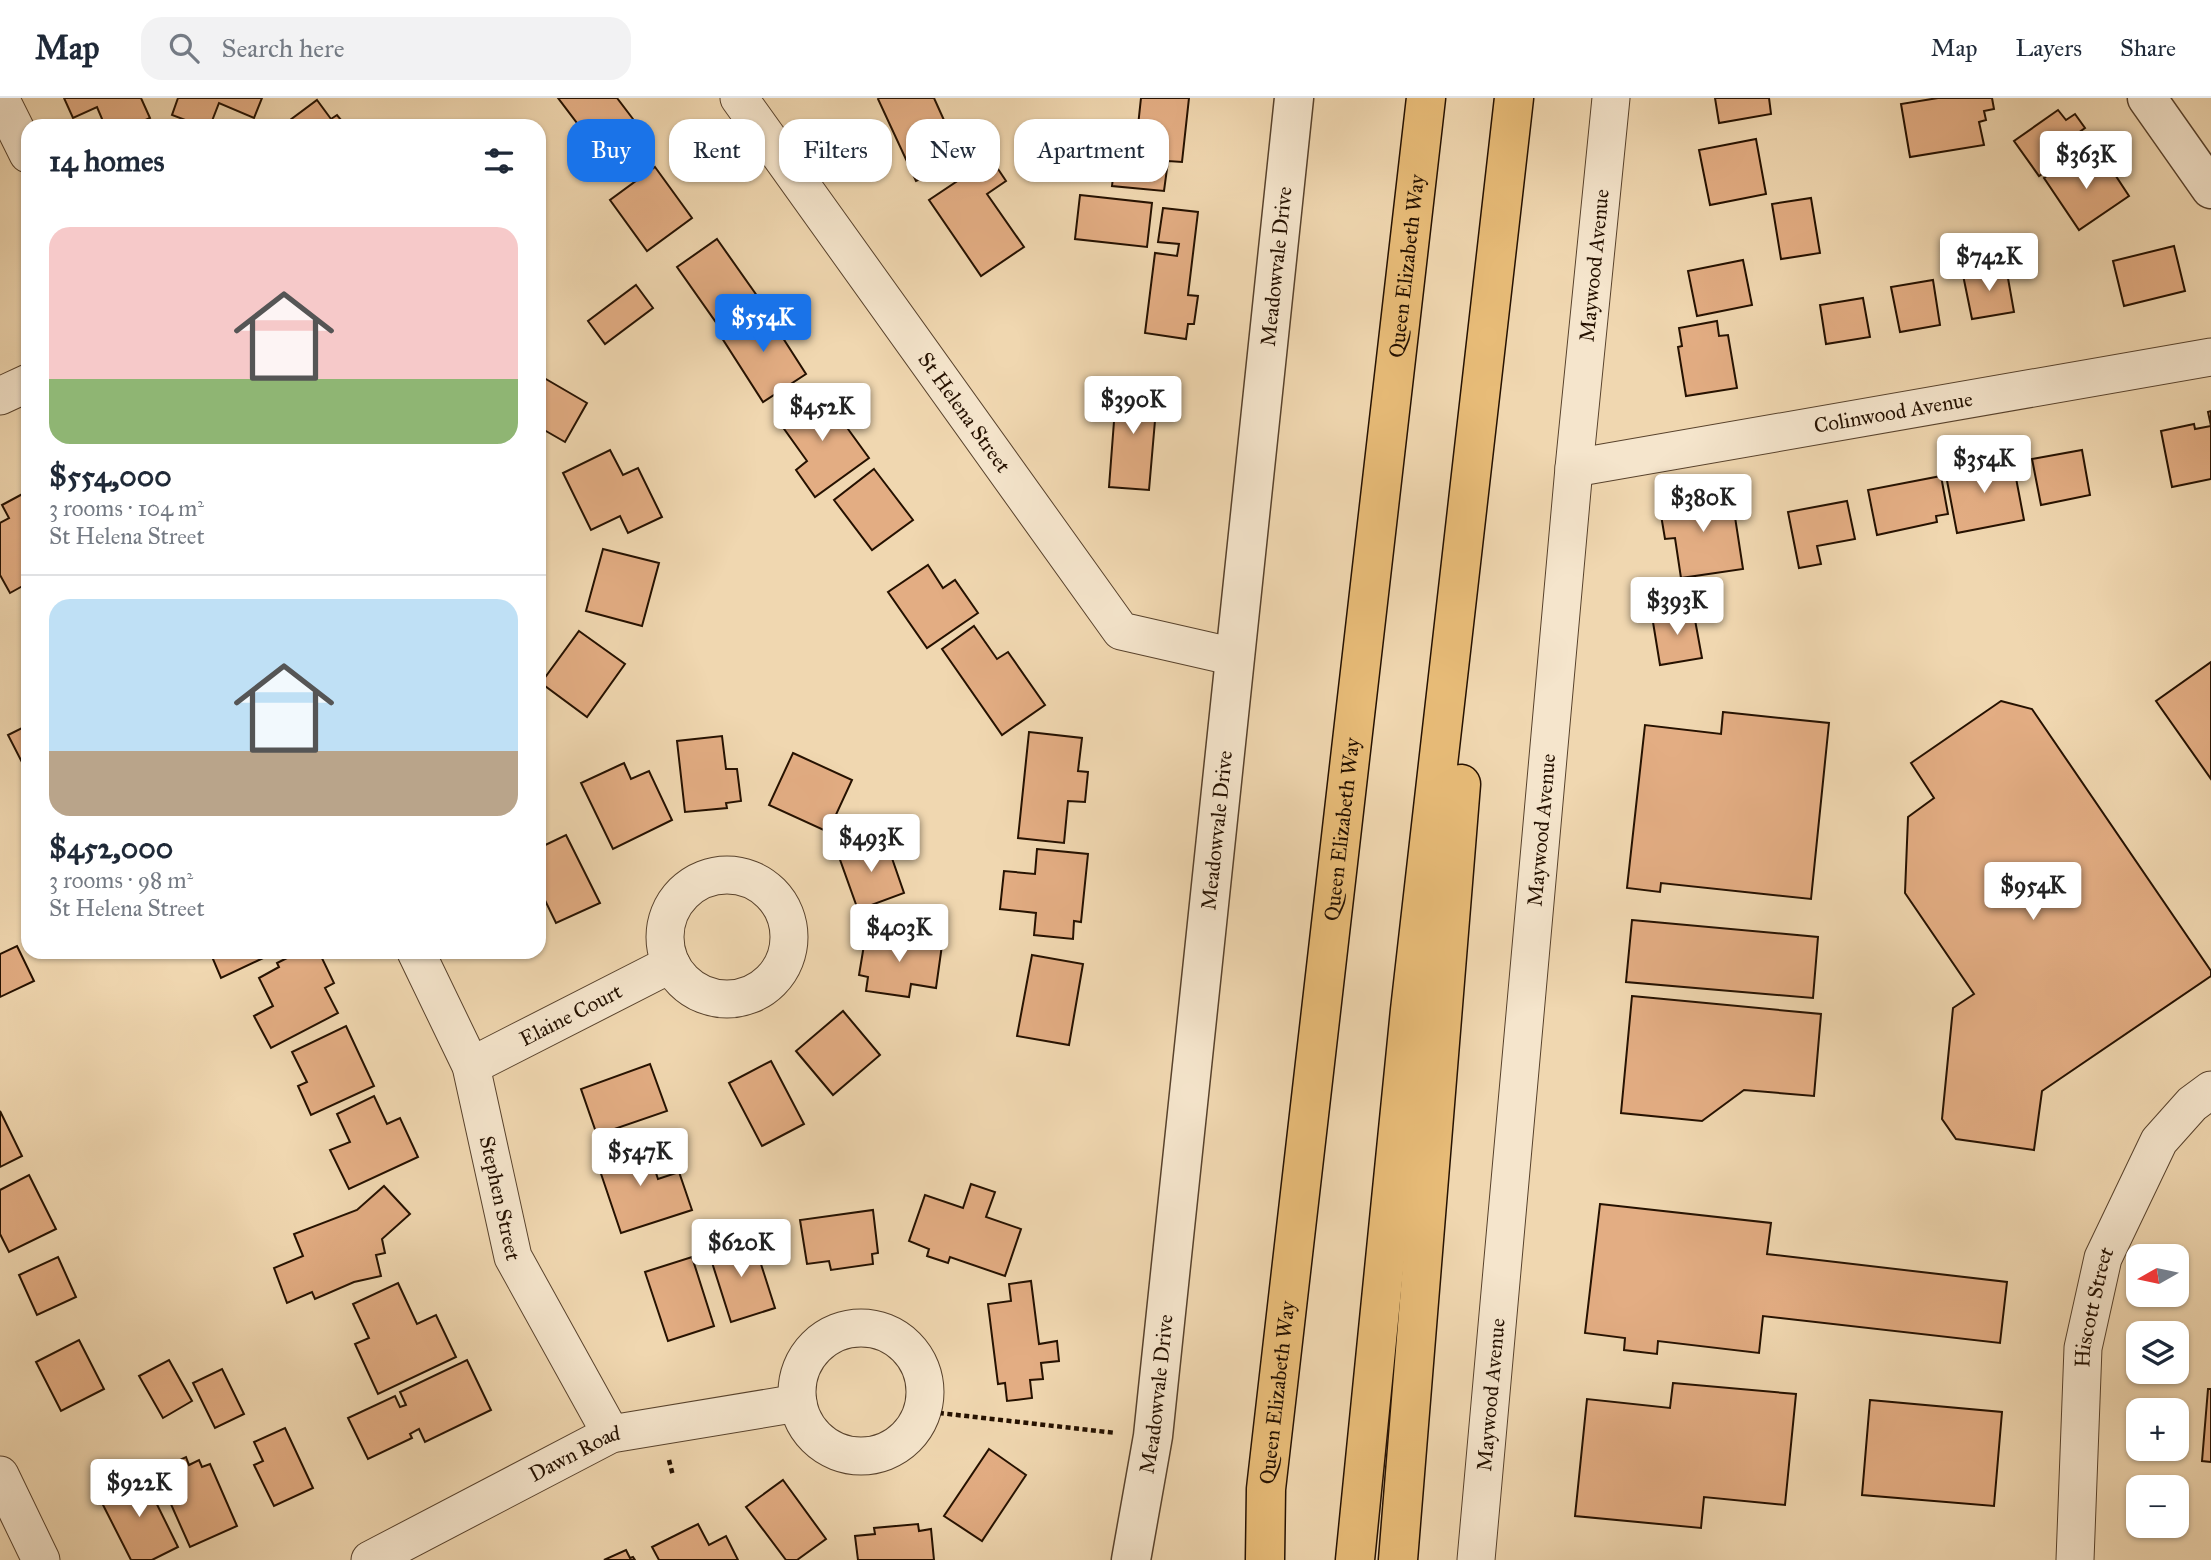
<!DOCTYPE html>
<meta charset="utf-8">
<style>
body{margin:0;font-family:"IM FELL Great Primer",serif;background:#f2f2f3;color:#1f2937;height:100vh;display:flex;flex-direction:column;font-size:26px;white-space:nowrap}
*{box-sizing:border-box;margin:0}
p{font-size:23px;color:#747a83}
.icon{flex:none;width:38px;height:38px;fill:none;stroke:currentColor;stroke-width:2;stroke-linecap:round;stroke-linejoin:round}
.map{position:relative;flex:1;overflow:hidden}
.details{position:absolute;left:21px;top:21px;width:525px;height:840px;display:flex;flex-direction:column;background:#fff;border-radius:21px;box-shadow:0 2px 5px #0004}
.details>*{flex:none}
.banner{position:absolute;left:567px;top:21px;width:665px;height:63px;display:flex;gap:14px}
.needle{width:46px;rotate:261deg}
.controls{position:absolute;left:2126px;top:1146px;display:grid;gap:14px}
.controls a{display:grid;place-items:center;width:63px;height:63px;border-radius:14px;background:#fff;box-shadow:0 2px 5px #0004;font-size:35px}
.price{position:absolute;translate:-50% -60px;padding:0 16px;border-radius:7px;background:#fff;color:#222;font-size:23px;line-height:46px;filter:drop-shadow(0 2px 4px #0008)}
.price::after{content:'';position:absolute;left:50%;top:42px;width:21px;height:16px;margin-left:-10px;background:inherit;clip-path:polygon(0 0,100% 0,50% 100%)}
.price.active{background:#1a73e8;color:#fff}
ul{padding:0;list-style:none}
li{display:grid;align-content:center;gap:14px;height:371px;padding:0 28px}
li+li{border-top:2px solid #e0e1e3}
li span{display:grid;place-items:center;height:217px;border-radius:21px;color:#555}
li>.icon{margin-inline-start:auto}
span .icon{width:126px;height:126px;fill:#fffc;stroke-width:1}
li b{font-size:30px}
h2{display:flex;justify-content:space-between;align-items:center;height:84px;padding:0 28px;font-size:30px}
.pill{padding:0 24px;border-radius:21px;background:#fff;box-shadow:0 2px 5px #0004;font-size:24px;line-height:63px}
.pill.active{background:#1a73e8;color:#fff}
header{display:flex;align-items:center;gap:42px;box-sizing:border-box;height:98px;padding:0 35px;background:#fff;border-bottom:2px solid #e0e1e3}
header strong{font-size:33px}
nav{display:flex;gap:38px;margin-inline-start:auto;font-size:24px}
.search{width:490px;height:63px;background:#f2f2f3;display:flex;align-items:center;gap:18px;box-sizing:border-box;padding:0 24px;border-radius:21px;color:#747a83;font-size:26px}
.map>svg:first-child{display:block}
</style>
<header>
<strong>Map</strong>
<div class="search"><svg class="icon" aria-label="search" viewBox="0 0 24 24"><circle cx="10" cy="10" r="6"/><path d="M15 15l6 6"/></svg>Search here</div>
<nav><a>Map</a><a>Layers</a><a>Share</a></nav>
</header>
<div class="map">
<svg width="2211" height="1462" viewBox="0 0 2211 1462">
<rect width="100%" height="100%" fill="#f0d7b0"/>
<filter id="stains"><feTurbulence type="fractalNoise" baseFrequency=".00286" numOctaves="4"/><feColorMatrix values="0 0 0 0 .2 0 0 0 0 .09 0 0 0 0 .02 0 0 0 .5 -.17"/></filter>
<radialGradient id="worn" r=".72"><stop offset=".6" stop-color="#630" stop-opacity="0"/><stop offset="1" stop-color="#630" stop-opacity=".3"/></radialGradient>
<g fill="#e3ad83" stroke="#251100" stroke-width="2">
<polygon points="64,0 141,0 150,20 132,28 105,28 97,9 73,20"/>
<polygon points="178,0 262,0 254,20 219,5 210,28 201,28 172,17"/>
<polygon points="558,0 617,0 633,21 596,50"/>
<polygon points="879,0 934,0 962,62 916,83 878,1"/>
<polygon points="1141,0 1189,0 1182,64 1168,63 1164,93 1112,88 1115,63 1134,65"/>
<polygon points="1715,0 1769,0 1771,16 1719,25"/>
<polygon points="1938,0 1992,0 1994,11 1984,13 1986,22 1979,24 1984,47 1910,59 1901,6"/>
<polygon points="317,2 331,21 337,17 346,28 282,28"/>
<polygon points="2058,12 2066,22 2075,16 2085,30 2078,35 2085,46 2039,78 2014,43"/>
<polygon points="1756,41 1766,96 1710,107 1699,52"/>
<polygon points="2076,58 2087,76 2106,63 2129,98 2079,132 2044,80"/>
<polygon points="994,65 1006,83 987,96 1024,149 981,178 929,102 971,74 974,79"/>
<polygon points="655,69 692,120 647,153 610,102"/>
<polygon points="1080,97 1152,105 1147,149 1075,141"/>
<polygon points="1811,100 1820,155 1781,161 1772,106"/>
<polygon points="1163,110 1198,114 1188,197 1198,198 1194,226 1188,226 1186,241 1145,235 1155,155 1177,158 1179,146 1158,144"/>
<polygon points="717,141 760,202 720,230 677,169"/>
<polygon points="2174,148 2185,193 2124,208 2113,163"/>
<polygon points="1743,162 1752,207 1697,218 1688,173"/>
<polygon points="2006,169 2014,214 1972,221 1963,177"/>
<polygon points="1933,182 1940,227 1900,234 1891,189"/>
<polygon points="636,187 653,210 605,246 588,223"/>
<polygon points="1863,200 1870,239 1826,246 1820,207"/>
<polygon points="763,209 806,276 763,304 720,237"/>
<polygon points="1717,223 1719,238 1728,237 1737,290 1686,298 1678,249 1682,248 1679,230"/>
<polygon points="539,277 587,305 565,344 539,329"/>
<polygon points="1117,284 1158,288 1149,392 1109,389"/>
<polygon points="819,291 869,360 815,399 796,372 807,363 777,321"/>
<polygon points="2211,313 2211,381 2172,389 2161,333 2194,326 2195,331 2211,328 2208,314"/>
<polygon points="610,352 623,377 638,370 662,419 628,435 620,418 591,432 563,375"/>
<polygon points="2082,352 2090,397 2041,407 2032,361"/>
<polygon points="2012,359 2024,422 1957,435 1945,372"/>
<polygon points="874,371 913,422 872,452 834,402"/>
<polygon points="1941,378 1948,416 1936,418 1937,424 1877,437 1868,392"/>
<polygon points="28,393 28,485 10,495 0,477 0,425 9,420 2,407"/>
<polygon points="1731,393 1743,471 1681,480 1675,440 1665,441 1659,405"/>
<polygon points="1847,403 1855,441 1817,448 1821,466 1799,470 1788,414"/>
<polygon points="603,451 659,465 642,528 586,513"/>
<polygon points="928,467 943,490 955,482 978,515 927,550 888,494"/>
<polygon points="1693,511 1702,560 1660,567 1652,518"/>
<polygon points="974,528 997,561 1008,554 1045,607 1002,637 942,551"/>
<polygon points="579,533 625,566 587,619 541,585"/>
<polygon points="2211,564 2211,681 2156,603"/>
<polygon points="2001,603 2032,611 2211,873 2211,878 2042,993 2034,1052 1956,1041 1942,1021 1953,910 1974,896 1905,795 1908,719 1934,700 1911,665"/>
<polygon points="1723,614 1829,625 1811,801 1661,785 1660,794 1627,790 1645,627 1721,636"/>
<polygon points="28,627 28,671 26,672 8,637"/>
<polygon points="1029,634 1082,640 1078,673 1088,674 1085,704 1068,703 1064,745 1018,740"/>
<polygon points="722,638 726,671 737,671 741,703 726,705 727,710 685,714 677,643"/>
<polygon points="793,655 852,682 828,734 769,707"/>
<polygon points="624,665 631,681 649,673 672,722 613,751 581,685"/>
<polygon points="566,737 600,805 556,825 539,790 539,750"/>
<polygon points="885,740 904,795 858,812 838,756"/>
<polygon points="1037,751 1088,756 1081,824 1074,823 1073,841 1034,837 1036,815 1000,811 1004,773 1035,776"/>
<polygon points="1632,822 1818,839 1813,900 1626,884"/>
<polygon points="866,835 942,847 936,890 911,886 909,899 866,893 868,879 859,877"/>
<polygon points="17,848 34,883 0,899 0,856"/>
<polygon points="210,854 276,854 221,880"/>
<polygon points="299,854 319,854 334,885 325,890 338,915 271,950 254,918 273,908 259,880 279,869 277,865"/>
<polygon points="1032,857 1083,866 1069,947 1017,938"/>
<polygon points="1632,898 1821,916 1814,998 1744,992 1702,1023 1621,1015"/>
<polygon points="843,913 880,957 833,997 796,953"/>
<polygon points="346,928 374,988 311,1017 298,988 307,984 292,954"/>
<polygon points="771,963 804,1026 762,1048 729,985"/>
<polygon points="650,966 667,1013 597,1037 581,991"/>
<polygon points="374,998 387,1026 400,1020 418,1059 349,1091 330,1052 350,1044 337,1016"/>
<polygon points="0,1013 22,1058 0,1069"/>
<polygon points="645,1042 658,1081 679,1074 692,1112 621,1135 595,1058"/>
<polygon points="29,1077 56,1131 9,1154 0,1136 0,1092"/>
<polygon points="971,1086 995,1094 986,1119 1021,1131 1005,1178 950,1159 948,1165 927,1158 929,1151 909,1143 925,1097 963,1110"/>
<polygon points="384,1088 410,1116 382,1141 385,1155 376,1157 381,1178 354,1184 315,1201 312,1194 287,1205 274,1170 303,1158 294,1136 357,1112"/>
<polygon points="1600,1106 1771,1125 1767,1156 2007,1184 2000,1245 1763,1218 1759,1255 1658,1243 1657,1256 1624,1252 1625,1240 1585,1235"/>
<polygon points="873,1112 878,1155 872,1156 873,1166 831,1172 829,1163 807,1166 800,1122"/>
<polygon points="752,1138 775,1210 731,1224 708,1152"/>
<polygon points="58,1159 76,1199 37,1217 19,1177"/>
<polygon points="692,1159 714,1228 668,1243 645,1174"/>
<polygon points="1031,1183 1039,1246 1057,1243 1059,1263 1041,1265 1043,1281 1030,1282 1032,1300 1007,1303 1005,1285 998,1286 988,1206 1011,1203 1009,1186"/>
<polygon points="398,1185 417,1226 436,1217 456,1259 378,1296 355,1246 369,1240 353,1206"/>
<polygon points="79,1242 104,1291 61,1313 36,1264"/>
<polygon points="169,1262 192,1303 163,1320 139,1278"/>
<polygon points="467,1262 491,1312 425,1344 419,1331 410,1336 412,1340 368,1361 348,1320 395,1298 400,1309 406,1307 400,1294"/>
<polygon points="222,1271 244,1316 215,1330 193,1285"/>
<polygon points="1673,1285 1796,1296 1785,1407 1704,1399 1701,1430 1575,1418 1587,1301 1670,1310"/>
<polygon points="2208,1291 2211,1291 2211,1364 2202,1363"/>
<polygon points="1870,1302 2002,1314 1994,1408 1862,1397"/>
<polygon points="285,1330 313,1390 274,1408 254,1367 263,1363 254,1344"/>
<polygon points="989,1351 1026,1377 982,1443 944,1418"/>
<polygon points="186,1359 189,1367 199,1362 202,1369 210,1366 237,1428 190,1449 162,1386 173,1381 167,1368"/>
<polygon points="140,1372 178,1449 152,1462 131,1462 101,1403 114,1397 109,1388"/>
<polygon points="783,1382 826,1441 797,1462 786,1462 746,1409"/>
<polygon points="698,1426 709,1447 726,1438 738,1462 659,1462 652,1449"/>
<polygon points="918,1426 919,1433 931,1431 934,1462 858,1462 855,1438 875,1436 874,1430"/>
<polygon points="626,1452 630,1460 633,1459 635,1462 604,1462"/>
</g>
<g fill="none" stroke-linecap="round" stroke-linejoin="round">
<defs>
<g id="minor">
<polyline points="0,0 28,56"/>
<path id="s1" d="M739 0 1121 533 1235 559"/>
<polyline points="0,298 28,285"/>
<path id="s2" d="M1574 370 2211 259"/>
<circle cx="727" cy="839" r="62"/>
<path id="s3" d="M416 854 471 968 513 1159 611 1336"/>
<path id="s4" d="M471 968 671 866"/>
<circle cx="861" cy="1294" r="64"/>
<polyline points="0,1377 41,1462"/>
<path id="s5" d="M370 1462 611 1336 798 1305"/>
<path id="s6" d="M1476 1462 1574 370 1611 0"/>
<path id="s7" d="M2075 1462 2083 1250 2103 1160 2159 1043 2192 1006 2211 992"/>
</g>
<g id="tertiary">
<polyline points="2147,0 2211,91"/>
<path id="s8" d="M1131 1462 1153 1338 1294 0"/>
</g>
<g id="motorway">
<path id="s9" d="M1265 1462 1266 1391 1426 0"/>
<polyline points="1355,1462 1410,912 1514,0"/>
<polyline points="1398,1462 1461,686"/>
</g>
</defs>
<use href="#minor" stroke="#58422c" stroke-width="39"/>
<use href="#tertiary" stroke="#58422c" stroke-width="41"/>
<use href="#motorway" stroke="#251100" stroke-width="41"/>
<g stroke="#251100" stroke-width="4.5" stroke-dasharray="5 3.5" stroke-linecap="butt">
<polyline points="922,1313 1116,1335"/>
<polyline points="669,1362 673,1378"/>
</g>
<use href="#minor" stroke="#f5e5cc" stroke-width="37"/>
<use href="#tertiary" stroke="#f5e5cc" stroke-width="38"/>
<use href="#motorway" stroke="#e8bc78" stroke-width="38"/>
</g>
<g text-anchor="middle" stroke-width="6" stroke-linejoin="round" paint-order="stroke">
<g font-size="21" fill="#251100" stroke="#f5e5cc">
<text dy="7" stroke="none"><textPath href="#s6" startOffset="1300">Maywood Avenue</textPath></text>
<text dy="7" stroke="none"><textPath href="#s9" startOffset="1302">Queen Elizabeth Way</textPath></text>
<text dy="7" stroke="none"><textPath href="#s8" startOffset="1302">Meadowvale Drive</textPath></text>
<text dy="7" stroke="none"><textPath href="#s1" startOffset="387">St Helena Street</textPath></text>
<text dy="7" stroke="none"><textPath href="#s2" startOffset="324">Colinwood Avenue</textPath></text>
<text dy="7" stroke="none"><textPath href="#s9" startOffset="735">Queen Elizabeth Way</textPath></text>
<text dy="7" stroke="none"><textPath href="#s6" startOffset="733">Maywood Avenue</textPath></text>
<text dy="7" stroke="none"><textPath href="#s8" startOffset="735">Meadowvale Drive</textPath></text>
<text dy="7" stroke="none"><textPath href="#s4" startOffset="112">Elaine Court</textPath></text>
<text dy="7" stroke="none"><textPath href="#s3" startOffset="262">Stephen Street</textPath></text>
<text dy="7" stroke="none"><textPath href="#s7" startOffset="254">Hiscott Street</textPath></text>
<text dy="7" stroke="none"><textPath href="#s9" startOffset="168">Queen Elizabeth Way</textPath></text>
<text dy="7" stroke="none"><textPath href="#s8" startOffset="168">Meadowvale Drive</textPath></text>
<text dy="7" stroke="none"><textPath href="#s6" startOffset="166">Maywood Avenue</textPath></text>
<text dy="7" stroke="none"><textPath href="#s5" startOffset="231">Dawn Road</textPath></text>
</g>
</g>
<rect width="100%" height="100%" filter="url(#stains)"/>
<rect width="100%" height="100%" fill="url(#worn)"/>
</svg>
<div class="controls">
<a><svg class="needle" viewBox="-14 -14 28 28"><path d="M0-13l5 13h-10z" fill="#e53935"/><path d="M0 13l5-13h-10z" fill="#747a83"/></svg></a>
<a><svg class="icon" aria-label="layers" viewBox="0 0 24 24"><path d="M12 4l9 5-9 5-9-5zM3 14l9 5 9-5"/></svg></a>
<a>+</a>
<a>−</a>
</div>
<b class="price" style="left:2086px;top:93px">$363K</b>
<b class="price" style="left:1989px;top:195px">$742K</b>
<b class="price active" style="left:763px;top:256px">$554K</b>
<b class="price" style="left:1133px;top:338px">$390K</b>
<b class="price" style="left:822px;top:345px">$452K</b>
<b class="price" style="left:1984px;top:397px">$354K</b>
<b class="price" style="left:1703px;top:436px">$380K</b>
<b class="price" style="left:1677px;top:539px">$393K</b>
<b class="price" style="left:871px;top:776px">$493K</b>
<b class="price" style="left:2033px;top:824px">$954K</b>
<b class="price" style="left:899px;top:866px">$403K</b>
<b class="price" style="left:640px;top:1090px">$547K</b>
<b class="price" style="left:741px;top:1181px">$620K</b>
<b class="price" style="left:139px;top:1421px">$922K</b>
<div class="banner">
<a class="pill active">Buy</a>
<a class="pill">Rent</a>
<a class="pill">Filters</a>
<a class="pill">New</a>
<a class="pill">Apartment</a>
</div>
<section class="details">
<h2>14 homes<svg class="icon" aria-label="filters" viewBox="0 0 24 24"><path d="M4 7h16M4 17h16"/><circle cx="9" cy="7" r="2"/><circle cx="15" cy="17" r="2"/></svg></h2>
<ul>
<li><span style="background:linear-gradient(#f6c9c9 70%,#8fb573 0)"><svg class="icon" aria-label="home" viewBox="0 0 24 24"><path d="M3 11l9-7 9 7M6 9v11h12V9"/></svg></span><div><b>$554,000</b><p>3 rooms · 104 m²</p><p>St Helena Street</p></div></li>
<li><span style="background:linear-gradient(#bfe0f5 70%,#b9a48a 0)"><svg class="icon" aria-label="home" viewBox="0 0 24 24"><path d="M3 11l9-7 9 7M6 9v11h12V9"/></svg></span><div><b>$452,000</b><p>3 rooms · 98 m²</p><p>St Helena Street</p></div></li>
</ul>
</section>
</div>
